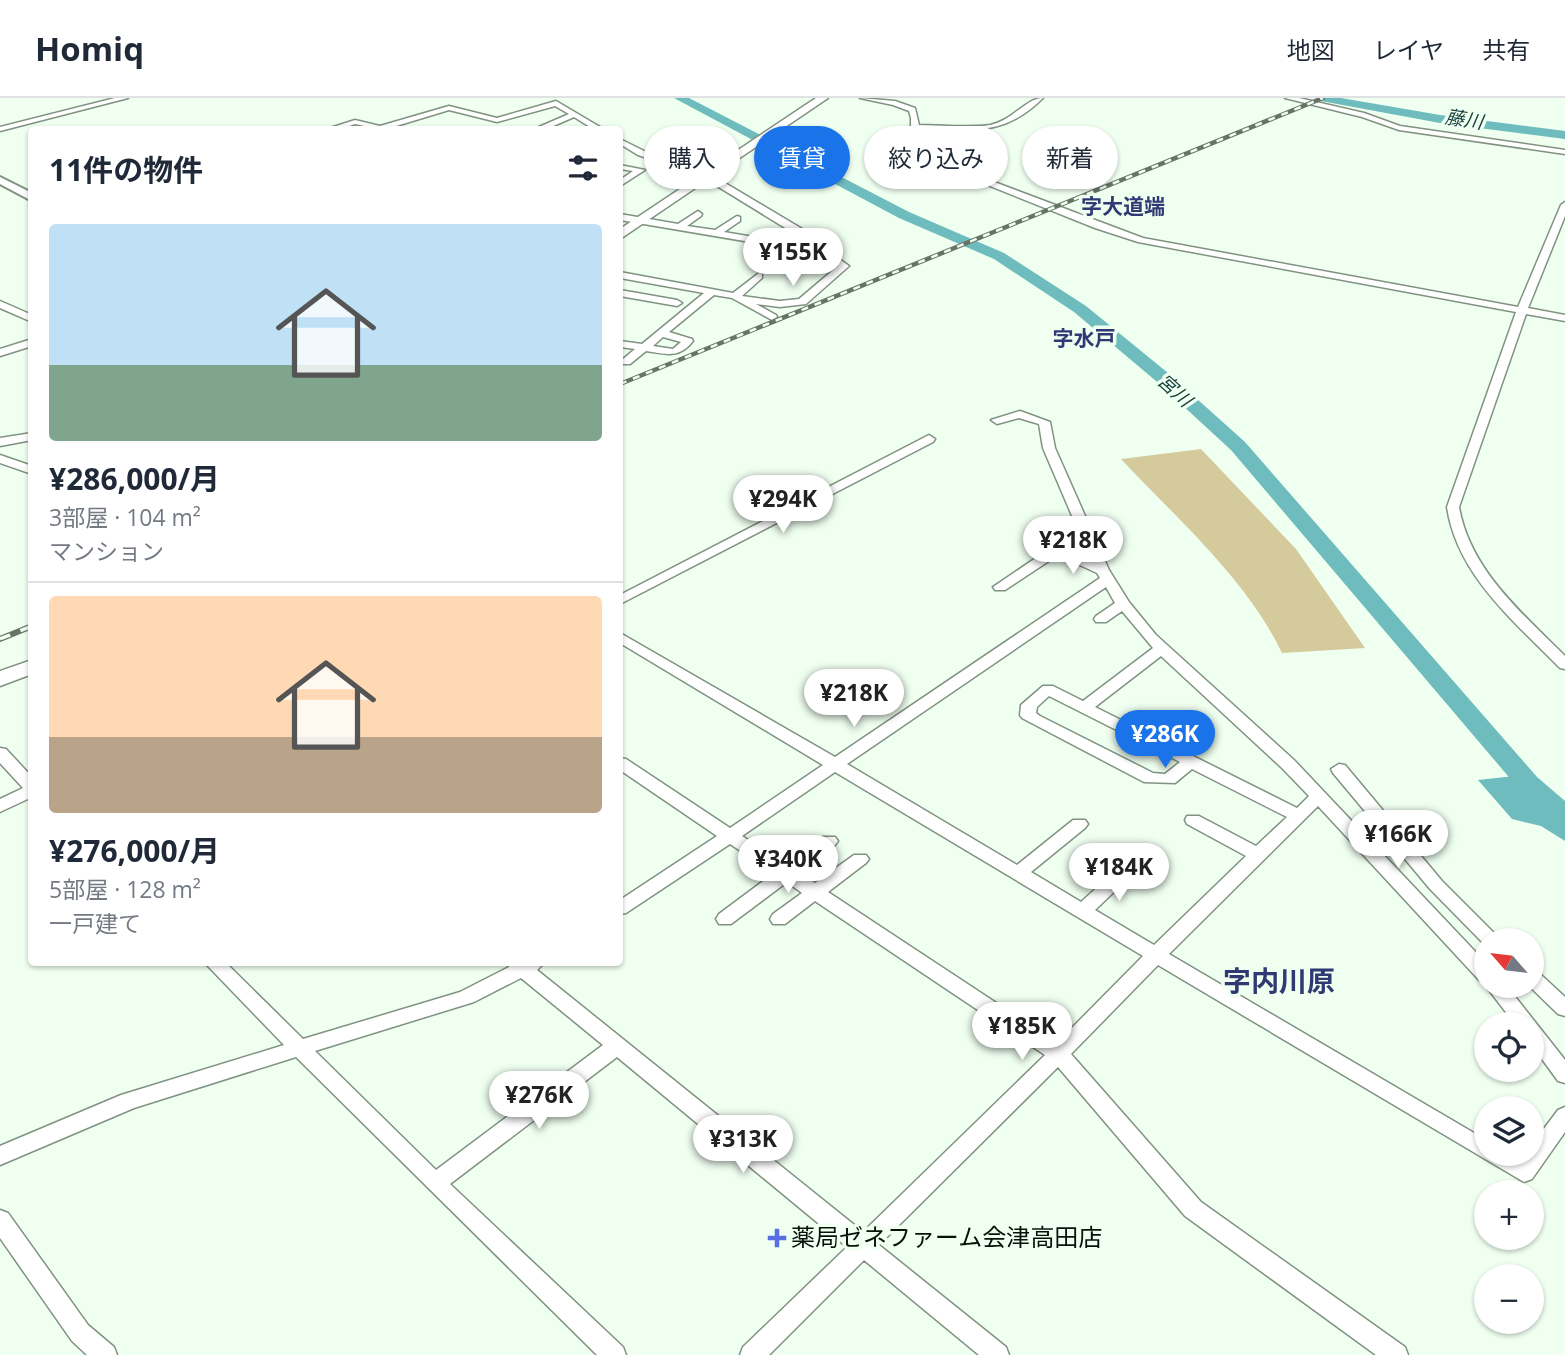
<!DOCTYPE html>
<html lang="ja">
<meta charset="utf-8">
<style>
body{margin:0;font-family:"Open Sans","Noto Sans JP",sans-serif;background:#f6f6f7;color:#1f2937;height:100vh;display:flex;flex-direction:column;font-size:26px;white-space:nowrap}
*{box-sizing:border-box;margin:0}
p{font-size:23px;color:#747a83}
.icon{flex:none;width:38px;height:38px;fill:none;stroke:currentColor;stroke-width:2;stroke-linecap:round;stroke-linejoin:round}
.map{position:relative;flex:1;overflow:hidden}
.panel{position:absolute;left:28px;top:28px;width:595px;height:840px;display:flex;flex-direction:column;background:#fff;border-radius:7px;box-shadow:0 2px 5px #0004}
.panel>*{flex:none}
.top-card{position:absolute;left:644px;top:28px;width:665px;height:63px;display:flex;gap:14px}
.needle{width:46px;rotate:298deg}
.buttons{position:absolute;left:1474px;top:830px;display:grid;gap:14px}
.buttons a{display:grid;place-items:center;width:70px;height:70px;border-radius:50%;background:#fff;box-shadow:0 2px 5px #0004;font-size:35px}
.price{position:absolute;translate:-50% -60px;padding:0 16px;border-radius:24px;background:#fff;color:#222;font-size:23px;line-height:46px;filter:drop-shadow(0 2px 4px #0008)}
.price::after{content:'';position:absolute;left:50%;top:42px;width:21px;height:16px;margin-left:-10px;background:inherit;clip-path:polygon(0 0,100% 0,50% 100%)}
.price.on{background:#1a73e8;color:#fff}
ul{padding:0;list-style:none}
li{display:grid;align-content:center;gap:14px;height:371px;padding:0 21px}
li+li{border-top:2px solid #e0e1e3}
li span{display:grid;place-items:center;height:217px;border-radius:7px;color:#555}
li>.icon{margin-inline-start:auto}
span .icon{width:126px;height:126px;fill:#fffc;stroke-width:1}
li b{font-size:30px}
h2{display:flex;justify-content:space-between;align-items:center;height:84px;padding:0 21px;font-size:30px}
.chip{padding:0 24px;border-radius:32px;background:#fff;box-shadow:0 2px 5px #0004;font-size:24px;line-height:63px}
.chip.on{background:#1a73e8;color:#fff}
header{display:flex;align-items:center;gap:42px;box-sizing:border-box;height:98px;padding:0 35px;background:#fff;border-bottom:2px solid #e0e1e3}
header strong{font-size:33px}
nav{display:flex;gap:38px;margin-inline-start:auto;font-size:24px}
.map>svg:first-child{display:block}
</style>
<header>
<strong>Homiq</strong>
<nav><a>地図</a><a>レイヤ</a><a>共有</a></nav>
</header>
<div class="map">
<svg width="1565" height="1257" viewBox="0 0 1565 1257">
<rect width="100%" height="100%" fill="#effff0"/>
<path fill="#d5ca9c" d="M1201 351 1296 451 1365 550 1282 555C1246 480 1177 421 1121 361Z"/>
<polygon fill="#6ebcbd" points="1532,676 1540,691 1565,710 1565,743 1541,728 1512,721 1478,682"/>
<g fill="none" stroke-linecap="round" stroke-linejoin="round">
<g fill="#6ebcbd" fill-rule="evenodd">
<polygon points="674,0 689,0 909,114 1004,155 1086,208 1168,275 1245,344 1537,679 1565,703 1565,726 1556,723 1519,691 1231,352 1156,283 1074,214 994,161 899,120"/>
<polygon points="1315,0 1341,0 1440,17 1565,33 1565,41 1440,25 1321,3"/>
</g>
<defs>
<g id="minor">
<polygon points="115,0 128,0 0,33 0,29"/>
<path d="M860 0 895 3 915 10 919 27C942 27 968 30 990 27 1012 23 1026 0 1043 0 1003 40 971 31 919 31V46L931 58 952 68 1143 140 1518 209 1561 107 1565 104V118L1528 210 1565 217V223L1526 216 1459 409C1470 472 1522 515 1565 558V571L1560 570C1514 523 1457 477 1447 409L1516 214 1138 144 1095 130 925 62 911 47V20L909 13 893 7Z"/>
<polygon points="1285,0 1299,0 1364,15 1400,28 1565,52 1565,56 1399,32 1362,19"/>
<polygon points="556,3 605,32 595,32 574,19 544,32 532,32 569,16 555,8 497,24 449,12 383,32 355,26 338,32 324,32 355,22 380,28 449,8 497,20"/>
<path d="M620 41 644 53 705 73 824 144 828 153 849 168 806 206 780 209 756 206 776 217 777 219 772 222 732 200 714 197 669 234 692 241 693 243C679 261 666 256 646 253L630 266H622V262L635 251 620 249V243L642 246 704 195 620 180V174L733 195 759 175 762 176V180L742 198 780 203 799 201 838 168 821 156 620 122V116L678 126 698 113 702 116 701 118 687 128 715 132 737 118 740 119V123L724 134 818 150 699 77 638 57 620 46ZM663 239 681 244 673 251 653 248Z"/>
<polygon points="620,67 645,72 620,88 620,82 633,73 620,71"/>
<polygon points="620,192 677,202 682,205 677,208 620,198"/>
<polygon points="0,203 32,217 32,224 0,210"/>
<polygon points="32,241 32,248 0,258 0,251"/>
<path d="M1020 313 1050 324 1055 350 1109 472 1129 504 1156 537 1294 662 1486 865V884L1479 882 1318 708 1169 856 1486 1042V1055H1509L1521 1062 1526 1055H1531V1048L1558 1012 1565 1009V1034L1532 1081 1524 1084 1158 867 1071 956 1201 1104 1405 1249 1408 1257H1376L1185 1118 1058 969 879 1147 1006 1249 1009 1257H979L864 1162 769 1257H740L743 1249 847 1149 617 959 450 1086 623 1249 626 1257H597L296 959 134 1010 0 1067V1048L121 997 284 947 204 864H225L303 941 460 894 509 869 506 864H545L537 872 863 1134 1045 957 815 803 785 826H773L770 821 773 816 802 795 787 784 731 826H719L716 821 719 816 774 775 730 746 626 815 620 816V802L717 738 620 672V660L626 661 730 730 823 667 620 545V535L835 659 1100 480 1097 475 1058 457 1005 492H995L993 489 1052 449H1062L1091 462 1043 350 1039 326 1019 320 997 326 991 322ZM1106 489 1115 505 1096 518 1094 521 1096 524H1106L1122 513 1153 550 1083 603 1053 588H1043L1021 607 1020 617 1022 620 1144 684 1175 685 1192 671 1287 719 1256 748 1199 718H1187L1185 722 1187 726 1246 758 1154 847 1095 812 1137 772 1140 768 1137 764H1125L1081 804 1031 774 1085 730 1088 726 1085 722H1073L1017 767 847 666ZM1161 558 1282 670 1309 698 1297 710 1095 609ZM1049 598 1180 664 1165 676 1153 675 1040 618 1036 615 1037 609ZM835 674 1143 858 1057 945 828 794 866 765 869 761 866 757H854L815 785 799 775 835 747 838 743 835 739H823L786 766 742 738ZM521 880 603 947 436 1072 315 953 474 904Z"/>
<polygon points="32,335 32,342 0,348 0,340"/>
<polygon points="929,337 935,341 933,344 620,506 620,497"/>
<polygon points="0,357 32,368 32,376 0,365"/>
<polygon points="0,650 6,651 32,679 32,699 0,714 0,701 23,690 0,665"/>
<polygon points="1339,666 1345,667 1442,783 1501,842 1486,842 1485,847 1430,791 1333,675 1331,671"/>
<polygon points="1531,872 1538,874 1565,899 1565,918 1558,916 1528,887 1531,887"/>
<polygon points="1485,887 1506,887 1565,962 1565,985 1558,983 1531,946 1531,926 1515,926"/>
<polygon points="0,1112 8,1115 88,1227 114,1249 117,1257 87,1257 72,1243 0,1140"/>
</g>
<polygon id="major" points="0,79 32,95 32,103 0,86"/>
<g id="highway">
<polygon points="816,0 828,0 620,141 620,131"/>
<polygon points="32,562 32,576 0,588 0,573"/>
</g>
</defs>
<use href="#minor" stroke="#809281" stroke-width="3"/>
<use href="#major" stroke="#809281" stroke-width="4"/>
<use href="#highway" stroke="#809281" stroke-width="3"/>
<use href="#minor" fill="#fff" fill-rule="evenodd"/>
<use href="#major" fill="#fff" fill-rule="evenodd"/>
<use href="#highway" fill="#fff" fill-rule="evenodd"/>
<defs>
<polyline id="rail-far1" points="620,286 1323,0"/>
<polyline id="rail" points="0,541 32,528"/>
</defs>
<use href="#rail-far1" stroke="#677268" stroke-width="4.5"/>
<use href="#rail" stroke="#677268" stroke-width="6"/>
<use href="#rail-far1" stroke="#effff0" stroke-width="2.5" stroke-dasharray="7" stroke-linecap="butt"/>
<use href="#rail" stroke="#effff0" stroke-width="3.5" stroke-dasharray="11" stroke-linecap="butt"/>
</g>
<path fill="#596ee4" stroke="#effff0" stroke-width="2.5" d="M773.5 1129.5h7v7h7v7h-7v7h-7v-7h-7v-7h7z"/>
<g text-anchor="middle" stroke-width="7" stroke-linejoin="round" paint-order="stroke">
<g font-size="19" font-style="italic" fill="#1b4141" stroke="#effff0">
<text transform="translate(1464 21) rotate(9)" y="7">藤川</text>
<text transform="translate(1175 292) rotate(42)" y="7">宮川</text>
</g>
<g font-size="21" font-weight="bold" fill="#2f3a74" stroke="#effff0">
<text x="1123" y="116">字大道端</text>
<text x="1084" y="248">字水戸</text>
</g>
<g font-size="24" fill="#09100a" stroke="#effff0" text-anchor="start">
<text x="791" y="1148">薬局ゼネファーム会津高田店</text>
</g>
<g font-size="28" font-weight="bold" fill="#2f3a74" stroke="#effff0">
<text x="1279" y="893">字内川原</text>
</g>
</g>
</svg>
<div class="buttons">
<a><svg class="needle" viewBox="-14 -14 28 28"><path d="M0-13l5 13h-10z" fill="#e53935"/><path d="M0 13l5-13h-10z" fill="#747a83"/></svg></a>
<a><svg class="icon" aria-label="locate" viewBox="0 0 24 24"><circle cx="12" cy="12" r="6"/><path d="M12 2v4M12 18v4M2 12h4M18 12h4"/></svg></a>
<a><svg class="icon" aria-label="layers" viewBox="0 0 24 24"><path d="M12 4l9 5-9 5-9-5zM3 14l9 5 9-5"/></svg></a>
<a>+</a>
<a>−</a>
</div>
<b class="price" style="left:793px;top:190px">¥155K</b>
<b class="price" style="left:783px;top:437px">¥294K</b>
<b class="price" style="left:1073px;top:478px">¥218K</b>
<b class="price" style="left:854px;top:631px">¥218K</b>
<b class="price on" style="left:1165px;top:672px">¥286K</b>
<b class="price" style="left:1398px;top:772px">¥166K</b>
<b class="price" style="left:788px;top:797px">¥340K</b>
<b class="price" style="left:1119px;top:805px">¥184K</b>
<b class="price" style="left:1022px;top:964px">¥185K</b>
<b class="price" style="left:539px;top:1033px">¥276K</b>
<b class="price" style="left:743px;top:1077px">¥313K</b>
<div class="top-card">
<a class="chip">購入</a>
<a class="chip on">賃貸</a>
<a class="chip">絞り込み</a>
<a class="chip">新着</a>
</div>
<section class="panel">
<h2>11件の物件<svg class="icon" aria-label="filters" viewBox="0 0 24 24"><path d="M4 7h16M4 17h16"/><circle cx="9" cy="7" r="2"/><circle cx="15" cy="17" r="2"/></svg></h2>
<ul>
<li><span style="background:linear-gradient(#bfe0f5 65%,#7fa58c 0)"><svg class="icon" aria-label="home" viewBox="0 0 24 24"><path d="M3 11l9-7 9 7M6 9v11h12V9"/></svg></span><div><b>¥286,000/月</b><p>3部屋 · 104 m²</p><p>マンション</p></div></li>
<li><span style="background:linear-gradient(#ffd9b3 65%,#b9a48a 0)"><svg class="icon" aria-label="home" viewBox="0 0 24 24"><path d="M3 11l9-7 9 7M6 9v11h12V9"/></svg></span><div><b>¥276,000/月</b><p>5部屋 · 128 m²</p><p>一戸建て</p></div></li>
</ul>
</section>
</div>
